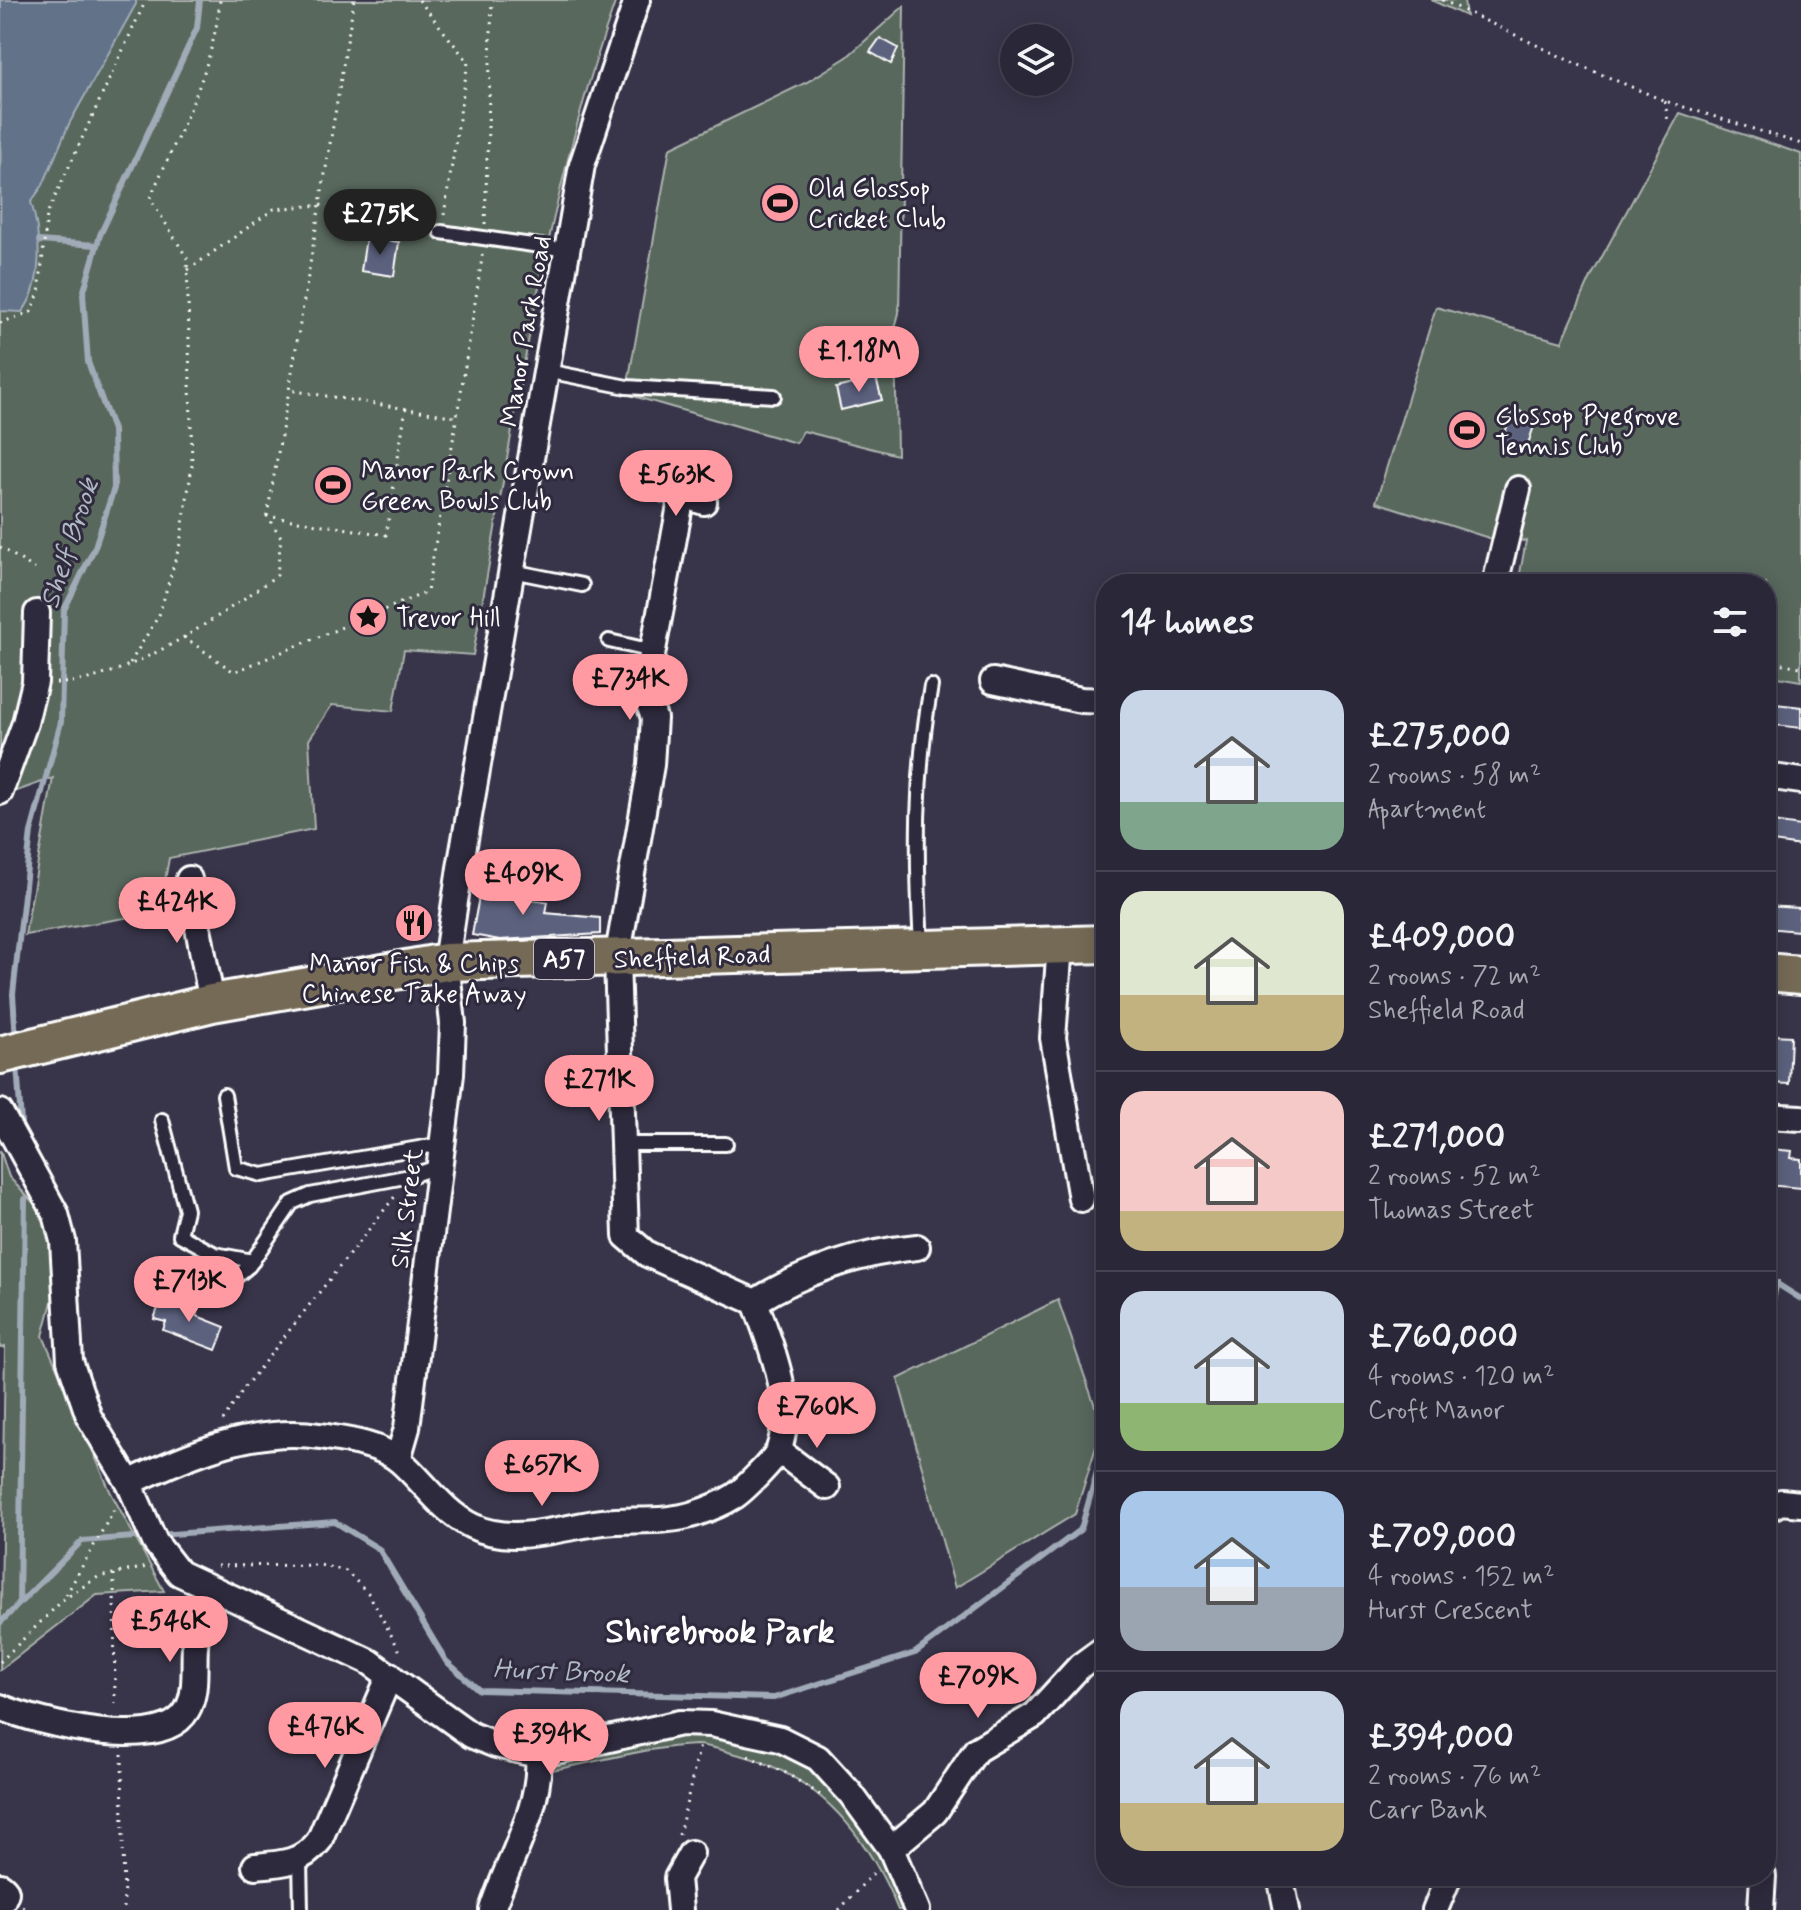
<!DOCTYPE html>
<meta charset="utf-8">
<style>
body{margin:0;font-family:Mynerve,sans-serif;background:#323040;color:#f1f3f6;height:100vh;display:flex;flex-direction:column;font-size:30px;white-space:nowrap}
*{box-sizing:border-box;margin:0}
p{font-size:26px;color:#a5a6ae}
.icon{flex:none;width:44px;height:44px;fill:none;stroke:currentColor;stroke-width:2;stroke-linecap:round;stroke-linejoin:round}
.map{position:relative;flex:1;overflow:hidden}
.panel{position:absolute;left:1096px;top:574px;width:680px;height:1312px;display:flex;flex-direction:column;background:#2a2838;border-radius:32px;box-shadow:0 4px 20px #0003,0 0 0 2px #464453}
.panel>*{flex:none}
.controls{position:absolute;left:1000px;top:24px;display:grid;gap:16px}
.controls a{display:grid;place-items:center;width:72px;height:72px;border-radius:50%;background:#2a2838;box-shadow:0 4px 20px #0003,0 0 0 2px #464453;font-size:40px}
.price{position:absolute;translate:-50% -68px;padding:0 18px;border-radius:28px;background:#ff9aa2;color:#111;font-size:26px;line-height:52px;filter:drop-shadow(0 2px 4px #0008)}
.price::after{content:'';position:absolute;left:50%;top:48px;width:24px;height:18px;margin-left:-12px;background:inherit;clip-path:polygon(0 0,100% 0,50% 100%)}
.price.active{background:#222;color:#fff}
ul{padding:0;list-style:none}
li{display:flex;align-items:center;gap:24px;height:200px;padding:0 24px}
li+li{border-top:2px solid #464453}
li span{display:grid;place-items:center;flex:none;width:224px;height:160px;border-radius:24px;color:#555}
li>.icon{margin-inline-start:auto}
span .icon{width:96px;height:96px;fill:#fffc;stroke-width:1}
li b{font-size:34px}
h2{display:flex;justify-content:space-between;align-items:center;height:96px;padding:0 24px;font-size:34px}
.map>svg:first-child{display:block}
</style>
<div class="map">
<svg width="1801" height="1910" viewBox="0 0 1801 1910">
<rect width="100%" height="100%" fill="#38354a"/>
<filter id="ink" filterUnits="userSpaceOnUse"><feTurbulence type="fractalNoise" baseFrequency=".0125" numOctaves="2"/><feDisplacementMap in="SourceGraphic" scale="16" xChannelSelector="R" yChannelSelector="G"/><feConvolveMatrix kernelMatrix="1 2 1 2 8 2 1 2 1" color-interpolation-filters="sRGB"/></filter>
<g filter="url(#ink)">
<g fill="#59675d" stroke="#acb3ae" stroke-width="2">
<path d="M0 0H616C541 210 513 436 473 655L404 650 393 711 332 705 309 740 314 829 169 858 164 886 128 893 131 917 25 935 53 778 0 797Z"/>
<polygon points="1431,0 1464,0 1466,16"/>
<polygon points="904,6 899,313 895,328 897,455 803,431 796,443 626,394 670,148 807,82 847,57"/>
<polygon points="1680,113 1801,154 1801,681 1766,675 1766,584 1518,584 1526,541 1489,538 1376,502 1436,307 1562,342 1591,277"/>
<polygon points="0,1150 9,1177 42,1212 58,1257 53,1298 43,1336 110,1491 164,1591 97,1595 0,1670 5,1347 0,1348"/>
<polygon points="1778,1281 1779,1281 1766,1346 1766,1290"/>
<polygon points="1058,1300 1095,1406 1106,1404 1106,1444 1096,1447 1075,1514 955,1588 898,1379"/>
<polygon points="1106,1479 1106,1530 1094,1534 1104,1481"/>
<path d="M680 1723 818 1758 917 1910H898C867 1834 816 1772 732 1753 721 1750 708 1745 696 1745 644 1747 592 1764 540 1772L555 1752Z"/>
</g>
<path fill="#627389" stroke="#a1abb8" stroke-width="2" d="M1 0H136V4L69 124 43 185 31 202C41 234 44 285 22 312L0 311Z"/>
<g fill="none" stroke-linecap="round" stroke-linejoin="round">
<g stroke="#a1abb8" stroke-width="6">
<polyline points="39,241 96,245"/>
<polyline points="16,1040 13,994 31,832 61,722 64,610 95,547 114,488 113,430 88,362 83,294 100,235 197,28 200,0"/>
<polyline points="17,1064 21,1123"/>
<polyline points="1766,1288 1771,1280 1801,1299"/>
<polyline points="158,1535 335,1522 379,1549 446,1661 479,1690 774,1698 915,1653 1081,1529 1102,1454 1106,1453"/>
<polyline points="19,1603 25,1199"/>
<polyline points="0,1623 82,1541 147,1536"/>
</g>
</g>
<g fill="#5c627e" stroke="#fff" stroke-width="2">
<polygon points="880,38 898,48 891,64 870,52"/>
<polygon points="366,238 399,242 394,276 361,271"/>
<polygon points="876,378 882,400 841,410 836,388"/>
<polygon points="1513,409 1537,417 1526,450 1502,442"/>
<polygon points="1766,703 1801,707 1801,728 1766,724"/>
<polygon points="1766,821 1801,826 1801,846 1766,841"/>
<polygon points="483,875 506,879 503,897 548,902 546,913 600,918 600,934 500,940 472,935"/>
<polygon points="1766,906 1800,908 1798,931 1766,928"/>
<polygon points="1773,1035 1791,1036 1789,1084 1770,1083"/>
<polygon points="1769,1149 1792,1151 1791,1158 1801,1159 1801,1188 1766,1185"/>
<polygon points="162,1297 199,1310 197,1316 225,1327 216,1350 163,1330 166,1322 154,1319"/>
</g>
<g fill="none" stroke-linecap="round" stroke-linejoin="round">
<defs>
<g id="service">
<polyline points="441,232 568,250"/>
<polyline points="547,371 627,387 774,396"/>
<polyline points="512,571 582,585"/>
<polyline points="609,641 653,651"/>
<path d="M921 946C916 856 915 776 931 686"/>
<polyline points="224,1095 236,1168 262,1175 442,1144"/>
<polyline points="162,1120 186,1210 180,1235 215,1254 253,1261"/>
<polyline points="624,1144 726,1144"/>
<polyline points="220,1290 249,1266 292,1203 310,1195 410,1176 440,1166"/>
<polyline points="300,1859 301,1910"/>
</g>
<g id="minor">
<polyline points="662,488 704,502"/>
<polyline points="1495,584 1518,489"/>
<polyline points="993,681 1081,700 1106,701"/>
<polyline points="1766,776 1801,781"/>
<polyline points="0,792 25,723 35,682 37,613"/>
<polyline points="189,879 212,1003"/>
<polyline points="1060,945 1053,1038 1081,1199"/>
<polyline points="0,1112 56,1214 63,1241 70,1361 89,1417 129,1483 155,1542 179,1573 370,1662 471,1735 496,1745 538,1755 680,1723 711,1724 780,1739 818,1758 851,1794 891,1849 917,1910"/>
<polyline points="1766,1116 1801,1118"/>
<path d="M755 1302C802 1272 861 1252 917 1247"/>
<polyline points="779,1451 827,1487"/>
<polyline points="398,1459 407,1428 451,1074 453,1023 446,962 460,868 582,165 637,0"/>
<path d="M129 1483C186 1455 255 1426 320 1436 346 1440 380 1444 400 1461 424 1482 443 1512 472 1526 513 1546 561 1527 603 1522 632 1519 667 1523 694 1514 706 1510 722 1504 733 1497 742 1492 776 1458 779 1449 795 1403 771 1345 755 1302L647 1254 626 1236 617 959 651 765 654 718 645 693 682 495"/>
<polyline points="1766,1510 1781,1502 1801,1504"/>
<path d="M0 1707C39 1723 162 1755 187 1710 199 1690 192 1659 196 1637 199 1620 204 1604 208 1588"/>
<polyline points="891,1849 935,1812 976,1750 1035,1715 1080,1666 1106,1647"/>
<path d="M255 1866C282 1864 302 1863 319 1841L390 1675"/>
<polyline points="1280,1876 1287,1910"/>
<path d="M492 1910C507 1862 543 1806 538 1755"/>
<polyline points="680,1910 677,1878 691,1853"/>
<polyline points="1435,1910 1449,1876"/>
<polyline points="1761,1910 1763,1876"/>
</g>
<polyline id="tertiary" points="0,1889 3,1892 0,1899"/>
<g id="primary">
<polyline points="1766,972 1801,975"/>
<polyline points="0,1055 212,1003 446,962 1106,944"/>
</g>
</defs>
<use href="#service" stroke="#fff" stroke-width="18"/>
<use href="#minor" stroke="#fff" stroke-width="30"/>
<use href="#tertiary" stroke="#fff" stroke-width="36"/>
<use href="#primary" stroke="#fff" stroke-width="42"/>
<g stroke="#fff" stroke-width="3" stroke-dasharray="2 6" stroke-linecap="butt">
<polyline points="354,0 289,390 457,417 483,252"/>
<polyline points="419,0 468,62 444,215"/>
<polyline points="1442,0 1572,62 1665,101 1801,144"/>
<polyline points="1665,101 1668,122"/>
<polyline points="485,224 492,0"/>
<polyline points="188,270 274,209 320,205 426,229"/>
<polyline points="0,323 31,312 39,293 47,214 146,0"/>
<polyline points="267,516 289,390"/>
<polyline points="0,547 35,569"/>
<polyline points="184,637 234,672 427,592 457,417"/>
<polyline points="1766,661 1801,667"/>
<path d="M130 663 159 615 180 544 192 466 187 258 150 198C179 133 213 71 220 0"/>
<path d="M56 683C123 684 224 614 277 575L281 537 267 516 386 535 406 407"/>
<polyline points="223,1421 244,1388 396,1195"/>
<polyline points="217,1566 320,1565 346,1571 369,1594 402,1655"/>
<polyline points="114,1574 115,1710"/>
<polyline points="66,1595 115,1508"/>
<polyline points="0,1662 64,1599 98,1577 147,1567"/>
<polyline points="122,1754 124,1910"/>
<polyline points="748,1756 786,1773 822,1796"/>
<polyline points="679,1835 700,1745"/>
<polyline points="22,1906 29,1910"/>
<polyline points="839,1910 877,1869"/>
</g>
<use href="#service" stroke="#2f2a3d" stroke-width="12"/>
<use href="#minor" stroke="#2f2a3d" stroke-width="24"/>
<use href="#tertiary" stroke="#2f2a3d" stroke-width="30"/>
<use href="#primary" stroke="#756a55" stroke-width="36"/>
</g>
</g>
<defs>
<symbol id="stadium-disc" viewBox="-11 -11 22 22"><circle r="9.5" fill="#ff9aa2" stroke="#2f2a3d"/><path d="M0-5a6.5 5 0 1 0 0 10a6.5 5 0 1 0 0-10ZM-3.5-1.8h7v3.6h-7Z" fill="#111"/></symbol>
<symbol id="sight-disc" viewBox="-11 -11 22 22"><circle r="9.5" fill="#ff9aa2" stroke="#2f2a3d"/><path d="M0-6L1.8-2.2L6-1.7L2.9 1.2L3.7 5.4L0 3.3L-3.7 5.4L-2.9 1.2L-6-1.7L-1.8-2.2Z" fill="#111"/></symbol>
<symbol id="restaurant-disc" viewBox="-11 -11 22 22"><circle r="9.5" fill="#ff9aa2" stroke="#2f2a3d"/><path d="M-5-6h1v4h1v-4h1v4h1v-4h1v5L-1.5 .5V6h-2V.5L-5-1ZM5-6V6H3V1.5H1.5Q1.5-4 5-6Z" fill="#111"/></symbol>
</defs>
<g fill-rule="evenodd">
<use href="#stadium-disc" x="758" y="181" width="44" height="44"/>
<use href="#stadium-disc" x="1445" y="408" width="44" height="44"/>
<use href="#stadium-disc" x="311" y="463" width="44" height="44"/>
<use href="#sight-disc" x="346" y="595" width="44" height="44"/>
<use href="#restaurant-disc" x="392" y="901" width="44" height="44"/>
</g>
<g text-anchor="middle" stroke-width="6" stroke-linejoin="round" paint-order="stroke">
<rect fill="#2f2a3d" stroke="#c1bfc5" stroke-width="2" x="534" y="939" width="60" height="40" rx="6"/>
<g font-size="24" font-weight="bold" fill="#fff">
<text x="564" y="967">A57</text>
</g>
<g font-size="26" fill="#fff" stroke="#2f2a3d" text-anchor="start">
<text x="808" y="197">Old Glossop<tspan x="808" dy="30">Cricket Club</tspan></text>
<text x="1495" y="424">Glossop Pyegrove<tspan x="1495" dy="30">Tennis Club</tspan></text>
<text x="361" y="479">Manor Park Crown<tspan x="361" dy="30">Green Bowls Club</tspan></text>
<text x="396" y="626">Trevor Hill</text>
<text x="414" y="972" text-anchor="middle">Manor Fish &amp; Chips<tspan x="414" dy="30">Chinese Take Away</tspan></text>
</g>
<g font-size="26" fill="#fff" stroke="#2f2a3d">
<text transform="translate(525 331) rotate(-80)" y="9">Manor Park Road</text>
<text transform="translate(692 956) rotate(-2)" y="9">Sheffield Road</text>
<text transform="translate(406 1208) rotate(-83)" y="9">Silk Street</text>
</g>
<g font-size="28" font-style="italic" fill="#b0b9c4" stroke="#2f2a3d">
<text transform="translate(68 543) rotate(-72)" y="10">Shelf Brook</text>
<text transform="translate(561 1670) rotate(2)" y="10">Hurst Brook</text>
</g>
<g font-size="34" font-weight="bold" fill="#fff" stroke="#2f2a3d">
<text x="720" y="1642">Shirebrook Park</text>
</g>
</g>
</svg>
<div class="controls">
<a><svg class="icon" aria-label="layers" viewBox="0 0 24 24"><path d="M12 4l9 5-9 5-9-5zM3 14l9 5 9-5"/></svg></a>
</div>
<b class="price active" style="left:380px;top:257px">£275K</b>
<b class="price" style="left:859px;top:394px">£1.18M</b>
<b class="price" style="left:676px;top:518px">£563K</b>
<b class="price" style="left:630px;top:722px">£734K</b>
<b class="price" style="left:523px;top:917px">£409K</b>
<b class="price" style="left:177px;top:945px">£424K</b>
<b class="price" style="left:599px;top:1123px">£271K</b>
<b class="price" style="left:189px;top:1324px">£713K</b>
<b class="price" style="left:817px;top:1450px">£760K</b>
<b class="price" style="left:542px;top:1508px">£657K</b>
<b class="price" style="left:170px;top:1664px">£546K</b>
<b class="price" style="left:978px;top:1720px">£709K</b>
<b class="price" style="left:325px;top:1770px">£476K</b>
<b class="price" style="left:551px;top:1777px">£394K</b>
<section class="panel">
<h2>14 homes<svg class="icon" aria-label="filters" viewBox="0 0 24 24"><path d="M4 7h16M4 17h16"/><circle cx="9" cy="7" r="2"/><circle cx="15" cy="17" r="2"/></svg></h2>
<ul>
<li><span style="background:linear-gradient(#c9d6e8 70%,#7fa58c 0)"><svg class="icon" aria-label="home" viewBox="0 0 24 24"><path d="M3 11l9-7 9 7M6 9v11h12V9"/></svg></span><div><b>£275,000</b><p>2 rooms · 58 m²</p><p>Apartment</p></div></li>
<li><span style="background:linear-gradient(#dfe7d0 65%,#c2b280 0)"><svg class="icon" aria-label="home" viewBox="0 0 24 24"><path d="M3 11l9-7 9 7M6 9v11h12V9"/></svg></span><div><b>£409,000</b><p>2 rooms · 72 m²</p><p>Sheffield Road</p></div></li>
<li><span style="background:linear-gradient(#f6c9c9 75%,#c2b280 0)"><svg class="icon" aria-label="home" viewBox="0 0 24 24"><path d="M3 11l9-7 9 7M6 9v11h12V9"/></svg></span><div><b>£271,000</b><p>2 rooms · 52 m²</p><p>Thomas Street</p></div></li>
<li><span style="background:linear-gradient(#c9d6e8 70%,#8fb573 0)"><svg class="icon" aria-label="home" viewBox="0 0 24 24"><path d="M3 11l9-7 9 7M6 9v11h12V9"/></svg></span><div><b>£760,000</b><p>4 rooms · 120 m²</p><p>Croft Manor</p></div></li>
<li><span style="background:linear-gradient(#a9c7e8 60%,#9aa5b1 0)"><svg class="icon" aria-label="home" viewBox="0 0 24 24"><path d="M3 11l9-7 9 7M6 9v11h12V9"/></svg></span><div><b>£709,000</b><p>4 rooms · 152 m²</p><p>Hurst Crescent</p></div></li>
<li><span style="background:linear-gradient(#c9d6e8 70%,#c2b280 0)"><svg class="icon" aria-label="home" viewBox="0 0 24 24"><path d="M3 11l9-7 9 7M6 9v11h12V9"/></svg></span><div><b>£394,000</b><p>2 rooms · 76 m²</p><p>Carr Bank</p></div></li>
</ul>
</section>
</div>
